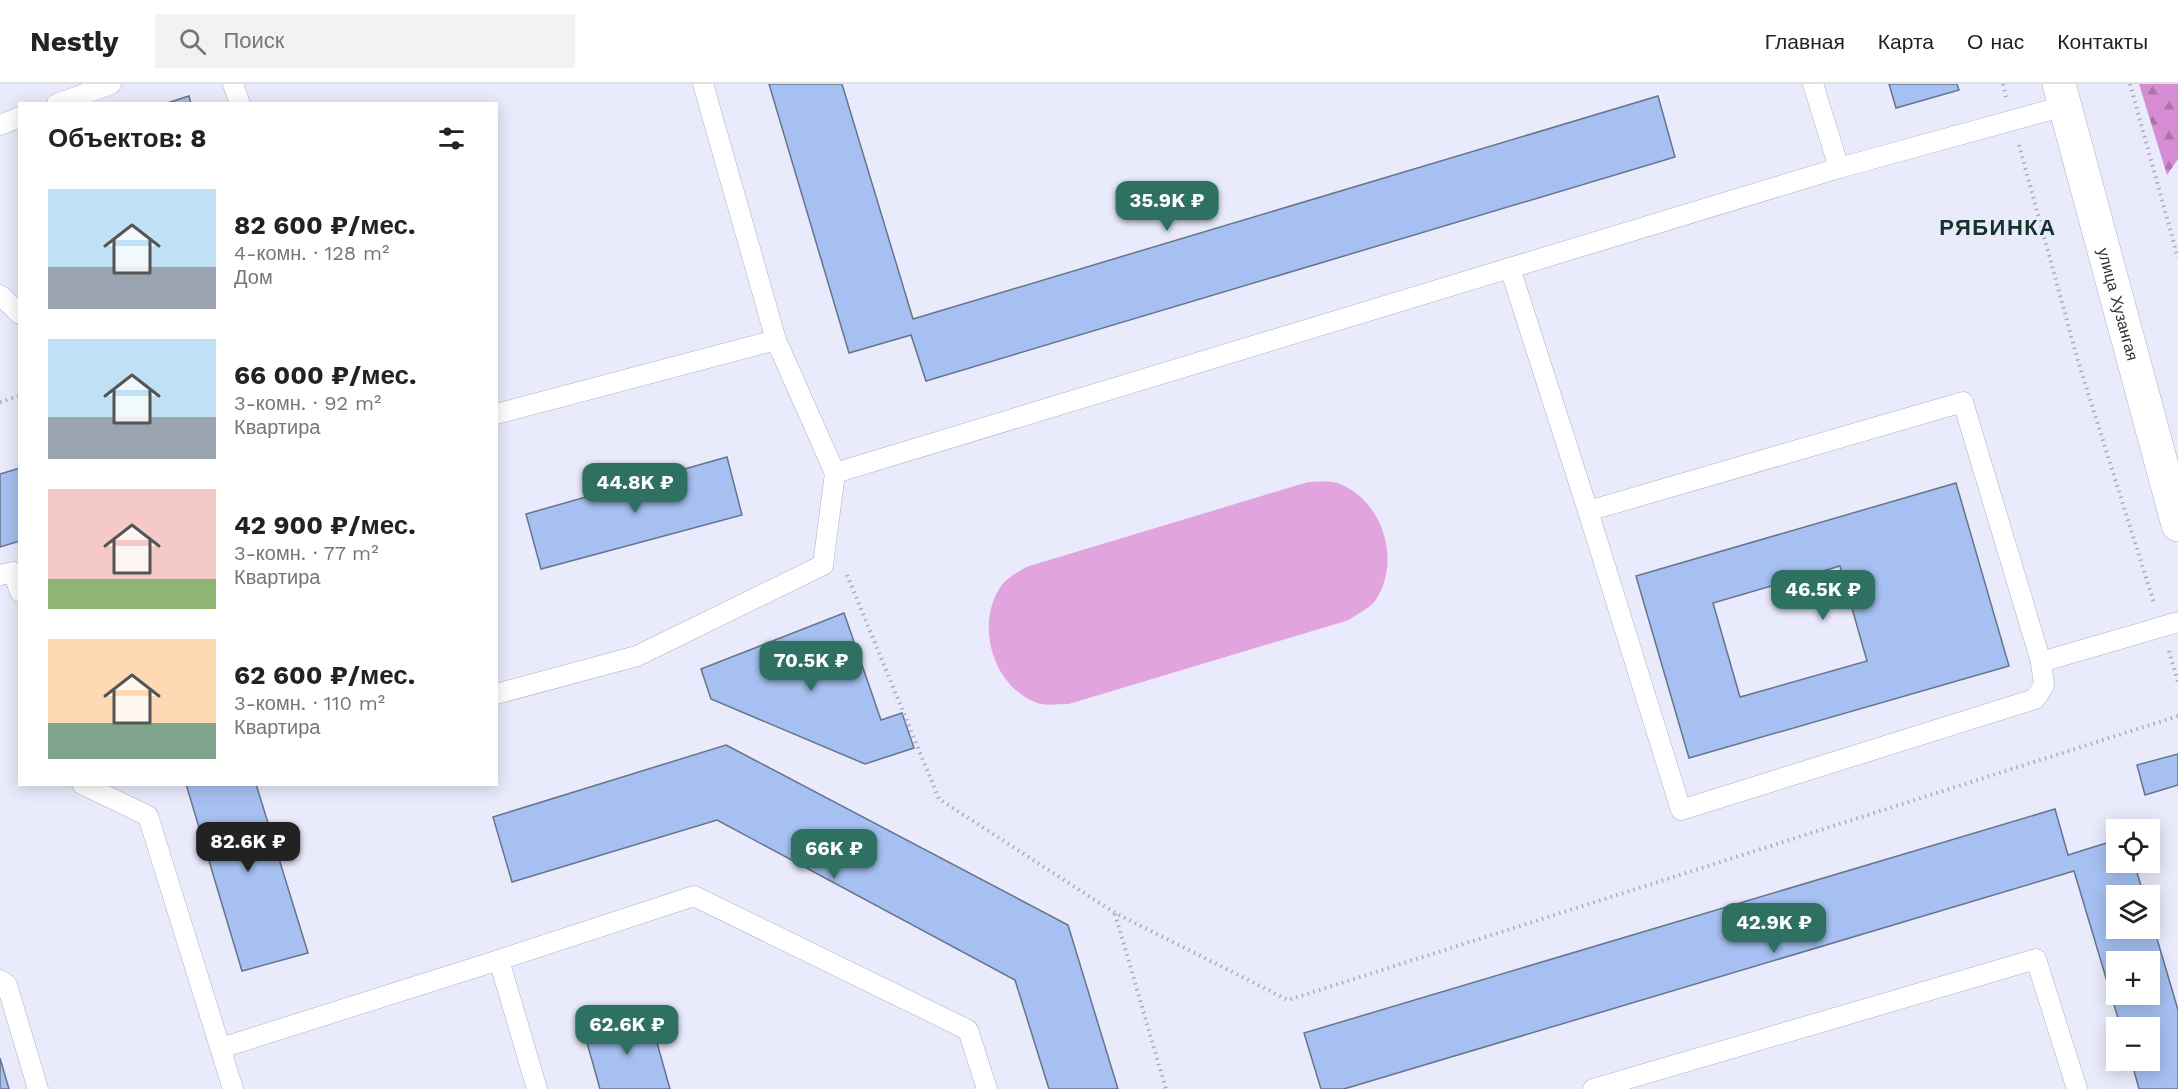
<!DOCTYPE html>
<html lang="ru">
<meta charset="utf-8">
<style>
body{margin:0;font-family:"Work Sans",sans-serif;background:#f2f2f2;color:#222;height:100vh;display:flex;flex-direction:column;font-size:22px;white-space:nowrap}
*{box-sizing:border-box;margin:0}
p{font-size:20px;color:#767676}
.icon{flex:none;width:33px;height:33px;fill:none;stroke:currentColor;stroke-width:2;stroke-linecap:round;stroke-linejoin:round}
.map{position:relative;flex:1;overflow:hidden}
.details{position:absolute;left:18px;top:18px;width:480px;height:684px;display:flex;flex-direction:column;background:#fff;border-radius:0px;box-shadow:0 3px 15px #0003}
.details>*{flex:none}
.fabs{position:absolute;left:2106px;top:735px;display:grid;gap:12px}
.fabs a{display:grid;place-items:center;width:54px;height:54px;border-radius:0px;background:#fff;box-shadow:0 3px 15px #0003;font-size:30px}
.price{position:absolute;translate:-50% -51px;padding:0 14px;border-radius:12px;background:#2e7061;color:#fff;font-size:20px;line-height:39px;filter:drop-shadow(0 2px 3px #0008)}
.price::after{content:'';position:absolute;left:50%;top:36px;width:18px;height:14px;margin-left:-9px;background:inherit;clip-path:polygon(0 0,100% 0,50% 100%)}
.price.active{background:#222;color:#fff}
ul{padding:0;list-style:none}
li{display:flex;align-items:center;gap:18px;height:150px;padding:0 30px}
li span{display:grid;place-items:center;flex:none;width:168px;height:120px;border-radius:0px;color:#555}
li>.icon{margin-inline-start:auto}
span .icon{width:72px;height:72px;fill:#fffc;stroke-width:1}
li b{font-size:26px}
h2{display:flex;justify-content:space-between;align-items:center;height:72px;padding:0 30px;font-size:26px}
header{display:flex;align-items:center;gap:36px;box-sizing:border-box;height:84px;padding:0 30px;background:#fff;border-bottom:2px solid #e0e0e0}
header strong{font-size:28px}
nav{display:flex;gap:33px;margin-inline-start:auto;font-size:21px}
.search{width:420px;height:54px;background:#f2f2f2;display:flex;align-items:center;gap:15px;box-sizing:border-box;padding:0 21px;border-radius:0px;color:#767676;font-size:22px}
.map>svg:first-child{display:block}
</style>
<header>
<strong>Nestly</strong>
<div class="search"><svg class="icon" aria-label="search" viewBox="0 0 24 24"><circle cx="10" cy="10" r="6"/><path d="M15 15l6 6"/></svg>Поиск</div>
<nav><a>Главная</a><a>Карта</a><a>О нас</a><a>Контакты</a></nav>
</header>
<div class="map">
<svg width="2178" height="1005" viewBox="0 0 2178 1005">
<defs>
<pattern id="forest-firs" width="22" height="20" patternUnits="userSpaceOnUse" patternTransform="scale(1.5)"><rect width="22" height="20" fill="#d58cd2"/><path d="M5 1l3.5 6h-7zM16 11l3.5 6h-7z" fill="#ad73ab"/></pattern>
</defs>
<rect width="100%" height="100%" fill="#e9eafb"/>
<path fill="#e2a4df" d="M1308 398C1318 398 1331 396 1340 400 1383 417 1402 478 1375 517 1370 524 1357 530 1349 536L1069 620C1059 620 1045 622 1037 619 992 602 975 540 1001 502 1006 494 1019 488 1026 483Z"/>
<polygon fill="url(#forest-firs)" points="2139,0 2178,0 2178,75 2167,91"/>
<g fill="#a5c0f1" stroke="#68748b" stroke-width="1.5" fill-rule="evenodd">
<polygon points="769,0 842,0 913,235 1658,12 1675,73 926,297 911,251 849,269"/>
<polygon points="1889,0 1957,0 1959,6 1896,24"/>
<polygon points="189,12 191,20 164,20"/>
<polygon points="727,373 742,431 541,485 526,430"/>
<polygon points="20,384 20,457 0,463 0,390"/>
<path d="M1956 399 2009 582 1689 674 1636 492ZM1840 482 1867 577 1740 613 1713 519Z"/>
<polygon points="844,529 881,636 902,629 914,664 865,680 711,615 701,585"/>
<polygon points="726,661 1068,841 1118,1005 1049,1005 1015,896 717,736 512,798 493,733"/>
<polygon points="2178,670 2178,701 2145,711 2137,681"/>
<polygon points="186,700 256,700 308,869 242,887"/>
<path d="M2055 725 2068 771 2116 756V778H2134L2144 812H2116V844H2150V831L2178 926V1005H2139L2131 976H2150V944H2121L2074 787 1344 1005H1321L1304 949ZM2116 878H2150V910H2116Z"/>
<polygon points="649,930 670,1005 600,1005 584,948"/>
<polygon points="0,974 9,1005 0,1005"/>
</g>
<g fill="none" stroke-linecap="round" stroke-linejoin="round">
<defs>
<g id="lane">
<polyline points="233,0 240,20"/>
<polyline points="1813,0 1839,84"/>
<polyline points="57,20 111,0"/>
<polyline points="0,41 20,33"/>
<polyline points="1510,184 1588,427 1963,318 2041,578 2178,538"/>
<polyline points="0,211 20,230"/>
<polyline points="496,330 776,256"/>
<polyline points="835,389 1839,84 2064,22"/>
<polyline points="1588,427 1681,726 2035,615 2044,601 2041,578"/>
<polyline points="0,491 13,488 20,508"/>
<polyline points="496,610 637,572 823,481 835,389 776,256 703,0"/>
<polyline points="82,700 148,732 233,1005"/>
<polyline points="499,876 537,1005"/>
<polyline points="0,896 7,901 38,1005"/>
<polyline points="221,964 499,876 694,812 968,946 987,1005"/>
<polyline points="1593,1005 2036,875 2077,1005"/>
</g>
<g id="secondary">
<path id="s1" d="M2059 0 2178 441"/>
</g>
</defs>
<use href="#lane" stroke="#aeafca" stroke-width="21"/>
<use href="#secondary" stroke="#aeafca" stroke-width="34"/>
<g stroke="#abacbb" stroke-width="4" stroke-dasharray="1.5 4.5" stroke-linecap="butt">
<polyline points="2003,0 2006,13"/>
<polyline points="2130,0 2178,174"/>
<polyline points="2019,61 2078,277 2154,519"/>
<polyline points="0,318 20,312"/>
<polyline points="847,491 939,715 1115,829 1288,916 2178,632"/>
<polyline points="2169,567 2178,598"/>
<polyline points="1115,830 1166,1005"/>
</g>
<use href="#lane" stroke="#fff" stroke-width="20"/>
<use href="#secondary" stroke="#fff" stroke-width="33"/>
</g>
<g text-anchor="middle" stroke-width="4.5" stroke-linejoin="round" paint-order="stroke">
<g font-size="16" fill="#2f2f3a" stroke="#e9eafb">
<text dy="6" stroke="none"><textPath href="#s1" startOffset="228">улица Хузангая</textPath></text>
</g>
<g font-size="22" font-weight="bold" letter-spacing="1.5" fill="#13332b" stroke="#e9eafb">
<text x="1998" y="151">РЯБИНКА</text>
</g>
</g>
</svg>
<div class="fabs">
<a><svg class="icon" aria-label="locate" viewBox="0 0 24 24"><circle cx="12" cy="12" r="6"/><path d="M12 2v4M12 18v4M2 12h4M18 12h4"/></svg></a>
<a><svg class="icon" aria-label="layers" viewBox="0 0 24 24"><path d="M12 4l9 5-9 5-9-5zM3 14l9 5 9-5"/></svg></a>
<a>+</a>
<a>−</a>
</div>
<b class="price" style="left:1167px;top:148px">35.9K ₽</b>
<b class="price" style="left:635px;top:430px">44.8K ₽</b>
<b class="price" style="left:1823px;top:537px">46.5K ₽</b>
<b class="price" style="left:811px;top:608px">70.5K ₽</b>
<b class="price active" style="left:248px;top:789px">82.6K ₽</b>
<b class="price" style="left:834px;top:796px">66K ₽</b>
<b class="price" style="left:1774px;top:870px">42.9K ₽</b>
<b class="price" style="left:627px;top:972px">62.6K ₽</b>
<section class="details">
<h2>Объектов: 8<svg class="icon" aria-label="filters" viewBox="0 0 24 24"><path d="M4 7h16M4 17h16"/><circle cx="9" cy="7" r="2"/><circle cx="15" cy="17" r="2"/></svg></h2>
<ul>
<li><span style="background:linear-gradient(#bfe0f5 65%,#9aa5b1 0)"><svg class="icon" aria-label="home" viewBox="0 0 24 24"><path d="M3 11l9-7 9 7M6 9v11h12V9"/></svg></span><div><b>82 600 ₽/мес.</b><p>4-комн. · 128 m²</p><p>Дом</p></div></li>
<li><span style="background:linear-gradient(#bfe0f5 65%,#9aa5b1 0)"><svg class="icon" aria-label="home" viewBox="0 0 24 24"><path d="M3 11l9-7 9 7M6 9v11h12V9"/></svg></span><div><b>66 000 ₽/мес.</b><p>3-комн. · 92 m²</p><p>Квартира</p></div></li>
<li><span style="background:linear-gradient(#f6c9c9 75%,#8fb573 0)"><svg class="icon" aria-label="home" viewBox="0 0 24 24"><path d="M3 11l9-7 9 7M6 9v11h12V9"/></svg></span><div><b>42 900 ₽/мес.</b><p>3-комн. · 77 m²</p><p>Квартира</p></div></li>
<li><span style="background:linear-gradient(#ffd9b3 70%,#7fa58c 0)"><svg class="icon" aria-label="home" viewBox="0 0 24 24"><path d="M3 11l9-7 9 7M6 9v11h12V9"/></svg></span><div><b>62 600 ₽/мес.</b><p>3-комн. · 110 m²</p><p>Квартира</p></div></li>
</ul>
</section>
</div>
